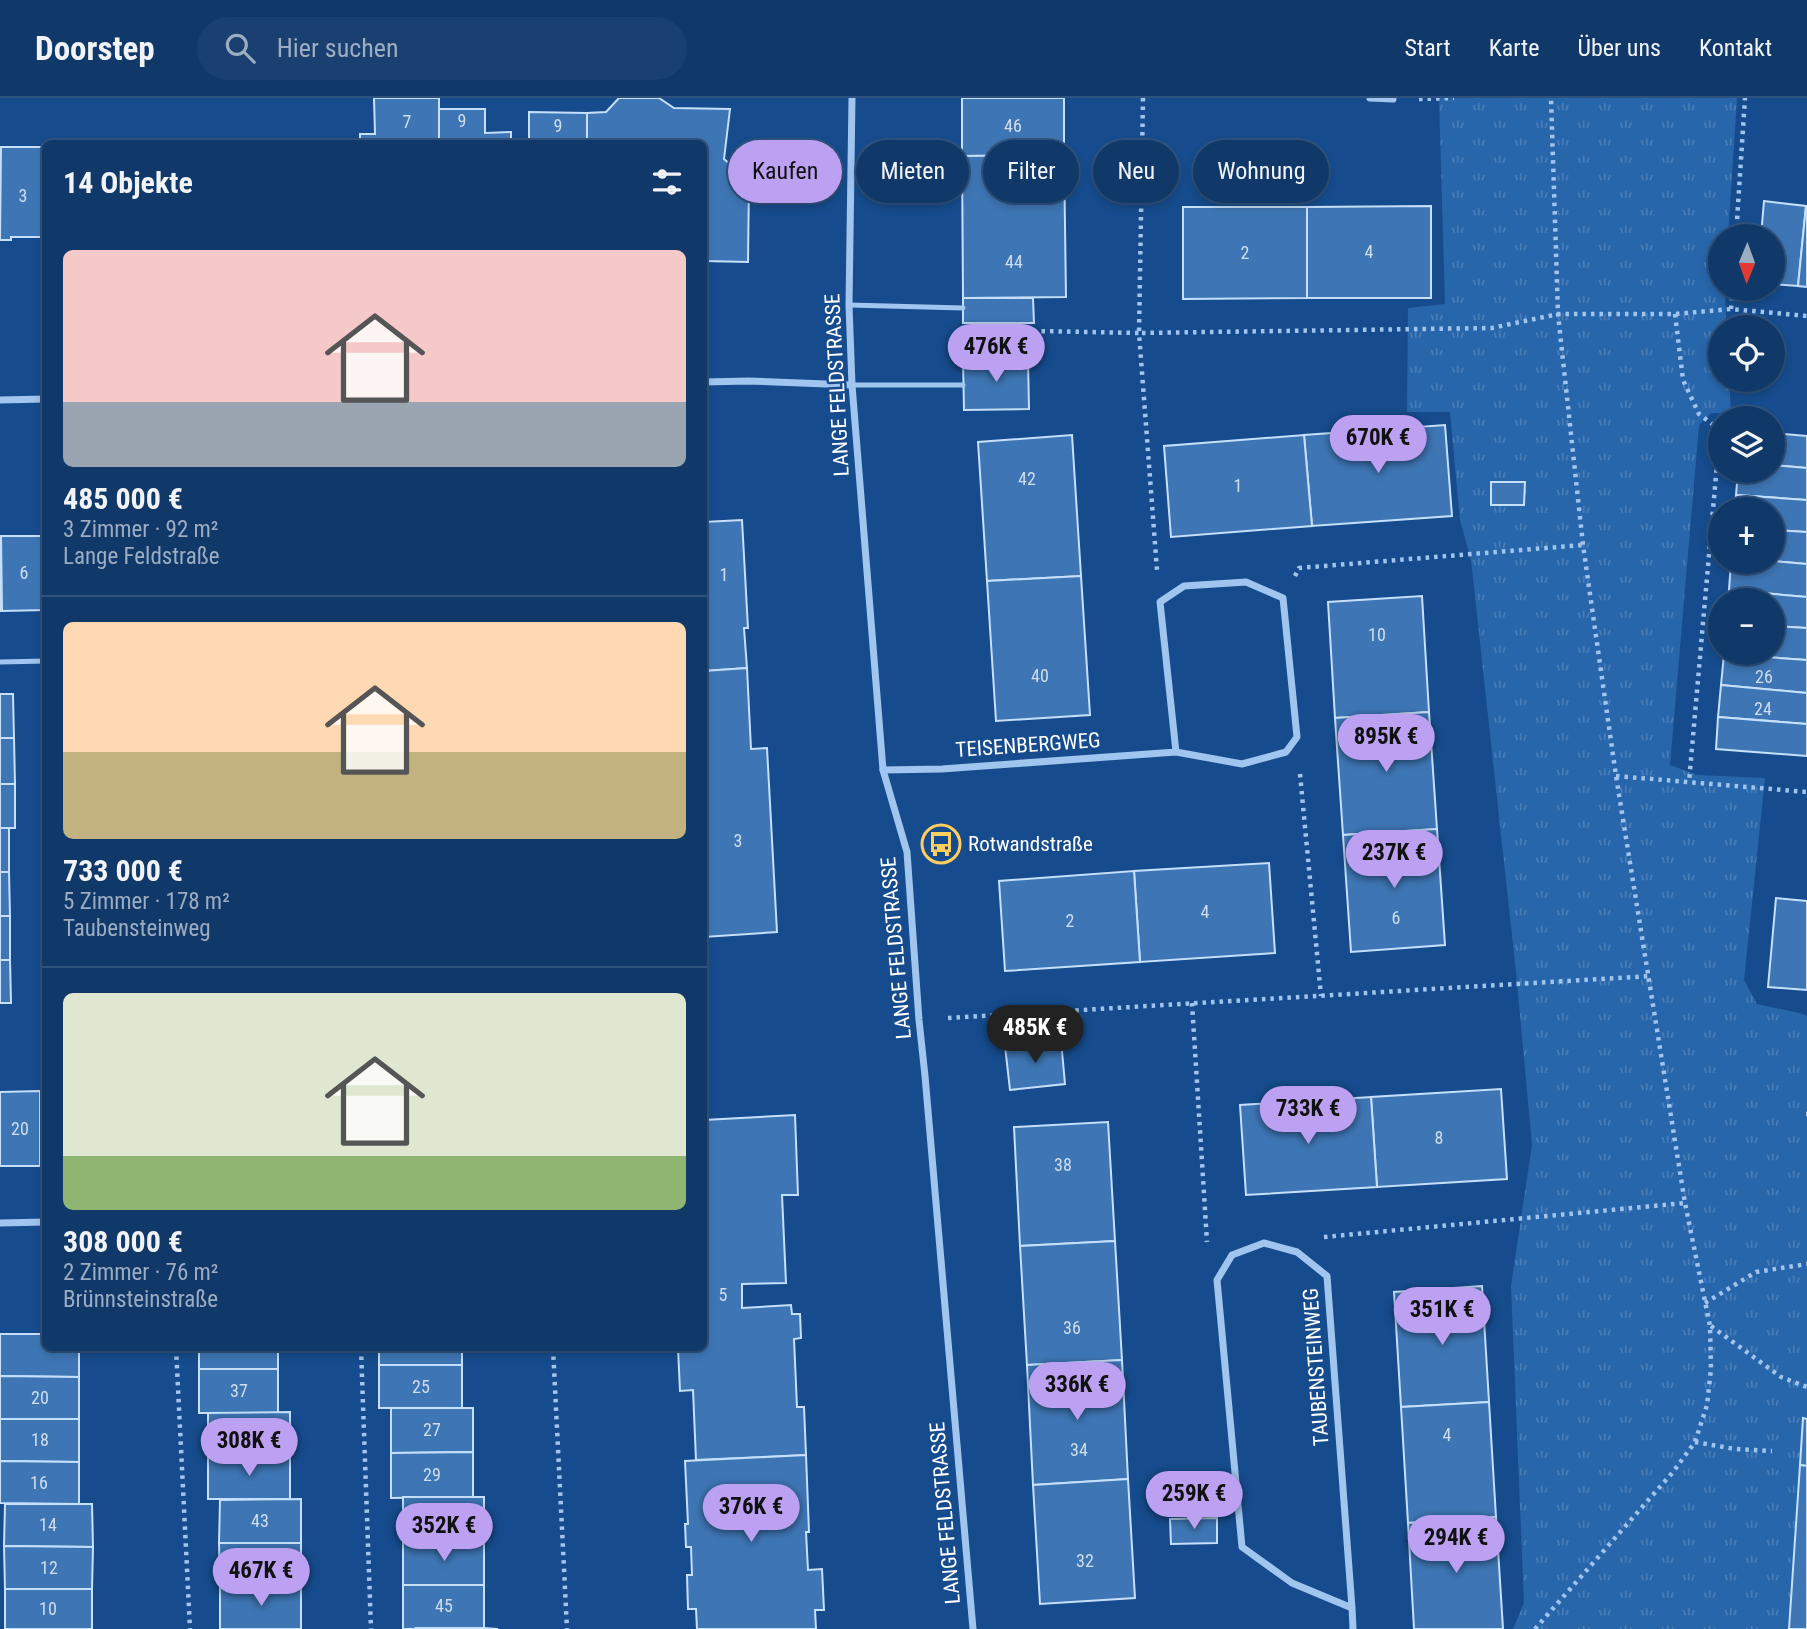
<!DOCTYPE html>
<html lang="de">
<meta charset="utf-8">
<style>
body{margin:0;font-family:"Roboto Condensed",sans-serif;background:#194070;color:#f1f3f6;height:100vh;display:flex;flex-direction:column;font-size:26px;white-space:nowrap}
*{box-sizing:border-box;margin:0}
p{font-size:23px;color:#9cacc1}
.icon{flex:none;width:38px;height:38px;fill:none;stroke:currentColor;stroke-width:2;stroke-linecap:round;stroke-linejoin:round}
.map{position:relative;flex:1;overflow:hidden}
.details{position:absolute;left:42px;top:42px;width:665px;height:1211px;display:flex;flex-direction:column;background:#10396a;border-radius:10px;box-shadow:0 4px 10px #0003,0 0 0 2px #30537e}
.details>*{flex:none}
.hud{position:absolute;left:728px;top:42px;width:665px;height:63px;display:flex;gap:14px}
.needle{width:46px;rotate:181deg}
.controls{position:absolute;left:1708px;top:126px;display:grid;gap:14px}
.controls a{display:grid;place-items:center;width:77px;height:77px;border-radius:50%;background:#10396a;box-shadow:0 4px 10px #0003,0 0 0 2px #30537e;font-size:35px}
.price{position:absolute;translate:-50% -60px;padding:0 16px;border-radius:24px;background:#bca0f2;color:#111;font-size:23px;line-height:46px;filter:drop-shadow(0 2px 4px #0008)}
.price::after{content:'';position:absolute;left:50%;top:42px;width:21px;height:16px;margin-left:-10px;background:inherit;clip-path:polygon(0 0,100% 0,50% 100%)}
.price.current{background:#222;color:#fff}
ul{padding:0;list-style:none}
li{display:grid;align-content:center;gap:14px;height:371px;padding:0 21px}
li+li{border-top:2px solid #30537e}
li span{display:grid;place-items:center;height:217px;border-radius:10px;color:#555}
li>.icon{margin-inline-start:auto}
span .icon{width:126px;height:126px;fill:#fffc;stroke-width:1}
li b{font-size:30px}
h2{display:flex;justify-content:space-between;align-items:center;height:84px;padding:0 21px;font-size:30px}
.chip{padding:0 24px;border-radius:32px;background:#10396a;box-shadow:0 4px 10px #0003,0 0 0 2px #30537e;font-size:24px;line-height:63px}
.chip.current{background:#bca0f2;color:#111}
header{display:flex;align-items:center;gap:42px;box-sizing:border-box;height:98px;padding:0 35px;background:#10396a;border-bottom:2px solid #30537e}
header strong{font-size:33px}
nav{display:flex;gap:38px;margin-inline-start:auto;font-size:24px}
.search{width:490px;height:63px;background:#194070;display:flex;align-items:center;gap:18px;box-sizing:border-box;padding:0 24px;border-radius:38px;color:#9cacc1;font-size:26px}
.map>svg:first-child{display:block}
</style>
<header>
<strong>Doorstep</strong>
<div class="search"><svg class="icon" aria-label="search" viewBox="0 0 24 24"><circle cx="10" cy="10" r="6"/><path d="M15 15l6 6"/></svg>Hier suchen</div>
<nav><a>Start</a><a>Karte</a><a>Über uns</a><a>Kontakt</a></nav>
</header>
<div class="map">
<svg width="1807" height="1531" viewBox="0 0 1807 1531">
<defs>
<pattern id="park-tufts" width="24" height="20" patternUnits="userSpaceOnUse" patternTransform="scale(1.75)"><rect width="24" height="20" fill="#2866ab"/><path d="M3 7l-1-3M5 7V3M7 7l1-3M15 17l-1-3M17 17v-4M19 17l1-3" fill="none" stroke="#487db8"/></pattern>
</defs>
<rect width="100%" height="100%" fill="#164c8d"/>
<polygon fill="url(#park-tufts)" points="1439,0 1737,0 1728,138 1720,138 1720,191 1725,191 1726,229 1720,229 1720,282 1729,282 1731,315 1711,315 1699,327 1670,667 1697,677 1765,680 1744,882 1757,906 1799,915 1807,918 1807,1321 1803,1321 1789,1531 1513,1531 1524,1505 1511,1188 1532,1047 1516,874 1471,462 1460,422 1450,314 1407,314 1408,210 1445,206"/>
<g fill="#3e76b5" stroke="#c6dffb" stroke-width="2">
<polygon points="374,0 439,0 439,46 360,46 360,36 375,36"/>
<polygon points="619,0 659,0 674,10 730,11 724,61 749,82 748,164 704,163 704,46 587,46 587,15 606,14"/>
<polygon points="962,0 1064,0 1064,57 962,58"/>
<polygon points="439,11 485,11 485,35 511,34 511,46 439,46"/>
<polygon points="529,14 587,15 587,46 525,46 525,42 529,42"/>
<polygon points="1,49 46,49 46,139 11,139 11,142 0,142"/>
<polygon points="1064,57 1066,199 963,200 962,58"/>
<polygon points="1764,103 1806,108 1798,188 1773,186 1773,138 1761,138"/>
<polygon points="1431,108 1431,200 1307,200 1307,109"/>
<polygon points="1806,108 1807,108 1807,189 1798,188"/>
<polygon points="1183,109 1307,109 1307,200 1183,201"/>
<polygon points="963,200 1033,200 1034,225 963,225"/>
<polygon points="1028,261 1029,311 964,312 963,262"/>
<polygon points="1445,327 1452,418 1312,428 1304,337"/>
<polygon points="1773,335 1807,338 1807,370 1773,367"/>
<polygon points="1072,337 1081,478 987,483 978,344"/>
<polygon points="1304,337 1312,428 1171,439 1164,348"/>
<polygon points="1773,367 1807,370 1807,402 1736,397 1738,373 1773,373"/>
<polygon points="1491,384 1525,384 1524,407 1491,407"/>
<polygon points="1736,397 1807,402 1807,434 1773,432 1773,411 1735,411"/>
<polygon points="742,422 748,530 744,530 747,570 704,573 704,424"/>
<polygon points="1773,432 1807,434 1807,466 1773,463"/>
<polygon points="0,438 1,438 2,513 0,513"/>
<polygon points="1,438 46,438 46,512 2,513"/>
<polygon points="1773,463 1807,466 1807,499 1729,492 1731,464"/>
<polygon points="1081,478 1090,617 996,623 987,483"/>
<polygon points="1729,492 1807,499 1807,530 1773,528 1773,502 1728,502"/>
<polygon points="1422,498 1429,614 1335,620 1328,504"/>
<polygon points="1773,528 1807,530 1807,562 1724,556 1773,555"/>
<polygon points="1724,556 1807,562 1807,595 1721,587"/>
<polygon points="747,570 751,651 767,650 777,834 704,839 704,573"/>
<polygon points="1721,587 1807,595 1807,626 1718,619"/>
<polygon points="0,596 13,596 14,640 0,640"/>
<polygon points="1429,614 1437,731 1343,737 1335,620"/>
<polygon points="1718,619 1807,626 1807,658 1716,651"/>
<polygon points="0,640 14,640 15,686 0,686"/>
<rect x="0" y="686" width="15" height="44"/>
<rect x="0" y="730" width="9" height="44"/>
<polygon points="1437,731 1445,847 1351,854 1343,737"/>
<polygon points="1269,765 1275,855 1140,864 1134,773"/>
<polygon points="1134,773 1140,864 1005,873 999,783"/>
<polygon points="0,774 9,774 10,818 0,818"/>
<polygon points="1776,800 1807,803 1807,892 1768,889"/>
<rect x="0" y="818" width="10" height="44"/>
<polygon points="0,862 10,862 11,905 0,905"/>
<polygon points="1061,942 1065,986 1010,992 1005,948"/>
<polygon points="1501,991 1507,1081 1377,1089 1371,999"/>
<polygon points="40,993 40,1068 0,1068 0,994"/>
<rect x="40" y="993" width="6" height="75"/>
<polygon points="1371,999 1377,1089 1246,1097 1240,1007"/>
<polygon points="795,1017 798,1097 782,1097 786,1185 742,1186 742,1210 791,1207 792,1216 800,1216 801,1240 794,1241 797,1309 804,1309 806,1357 696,1362 693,1292 680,1293 678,1250 704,1250 704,1022"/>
<polygon points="1108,1024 1115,1143 1020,1148 1014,1029"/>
<polygon points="1115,1143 1122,1262 1027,1267 1020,1148"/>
<polygon points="1482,1188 1489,1304 1401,1309 1394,1194"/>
<polygon points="0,1236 46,1236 46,1250 79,1250 79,1279 0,1278"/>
<rect x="199" y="1250" width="79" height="21"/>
<rect x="379" y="1250" width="83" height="17"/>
<polygon points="1122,1262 1128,1381 1033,1387 1027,1267"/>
<rect x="379" y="1267" width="83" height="43"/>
<rect x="199" y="1271" width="79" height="44"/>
<polygon points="0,1278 79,1279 79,1321 0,1321"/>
<polygon points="1489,1304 1496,1419 1408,1425 1401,1309"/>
<polygon points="391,1310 473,1310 473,1354 391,1355"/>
<polygon points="290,1314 290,1358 208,1358 208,1315"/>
<polygon points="1803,1320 1807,1321 1807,1368 1800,1367"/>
<polygon points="0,1321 79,1321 79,1364 0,1363"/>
<polygon points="473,1354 473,1399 391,1400 391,1355"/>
<polygon points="806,1357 809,1434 806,1434 808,1472 822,1471 824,1512 815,1512 816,1531 697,1531 696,1511 688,1511 687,1477 692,1477 691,1449 686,1449 685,1426 688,1426 685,1363"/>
<rect x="208" y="1358" width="82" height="43"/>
<polygon points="0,1363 79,1364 79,1406 0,1405"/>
<polygon points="1800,1367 1807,1368 1807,1531 1789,1531"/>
<polygon points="1128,1381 1135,1500 1040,1506 1033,1387"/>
<rect x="403" y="1399" width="81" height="44"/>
<polygon points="301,1401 301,1445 219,1445 220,1402"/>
<polygon points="5,1406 92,1406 93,1449 4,1448"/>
<polygon points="1496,1419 1503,1531 1414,1531 1408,1425"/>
<polygon points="1217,1420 1217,1445 1171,1446 1170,1421"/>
<rect x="403" y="1443" width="81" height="44"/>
<polygon points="219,1445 301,1445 301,1488 220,1489"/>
<polygon points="4,1448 93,1449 92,1491 5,1491"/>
<polygon points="403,1487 484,1487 484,1530 403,1531"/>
<polygon points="301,1488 301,1531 220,1531 220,1489"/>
<rect x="5" y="1491" width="87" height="40"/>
<polygon points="416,1530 484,1530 498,1531 416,1531"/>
</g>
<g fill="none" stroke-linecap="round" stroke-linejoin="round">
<g stroke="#a0c5ef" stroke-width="4.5" stroke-dasharray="3.5 5" stroke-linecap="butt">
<polyline points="1143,0 1139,235 1492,230 1558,216 1675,216 1731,211 1807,218"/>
<polyline points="1419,1 1454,0"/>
<polyline points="1736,138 1745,0"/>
<polyline points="1731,211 1733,191"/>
<polyline points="1675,216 1683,282 1699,316 1720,332 1689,684"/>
<polyline points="982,232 1139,235 1157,472"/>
<polyline points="1295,478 1299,470 1583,447"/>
<polyline points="1300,676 1321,898"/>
<polyline points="1616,678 1807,694"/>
<polyline points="1192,905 1207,1144"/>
<polyline points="948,920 1650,878"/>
<polyline points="1806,1016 1807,1016"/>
<polyline points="1324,1139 1685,1105"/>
<polyline points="1705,1205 1756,1174 1807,1166"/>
<polyline points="1711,1228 1781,1279 1807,1289"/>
<polyline points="176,1250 190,1531"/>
<polyline points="361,1250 371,1531"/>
<polyline points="553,1250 567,1531"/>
<polyline points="1695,1344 1735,1351 1772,1353"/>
<polyline points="1535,1531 1673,1374 1695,1344 1707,1307 1711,1271 1710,1228 1685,1105 1616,678 1583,447 1558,216 1551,0"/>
</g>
<g stroke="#a0c5ef" stroke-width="5">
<polyline points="849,207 963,210"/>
<polyline points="852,287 963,287"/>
<polyline points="0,564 46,563"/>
</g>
<g stroke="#a0c5ef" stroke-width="7">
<polyline points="852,0 849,207 852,287 883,672 907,754 919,922 925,978 973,1531"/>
<polyline points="1370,0 1393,1"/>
<polyline points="704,284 748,283 852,287"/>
<polyline points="0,302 46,301"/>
<polyline points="883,672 942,671 1176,654 1160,504 1184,488 1246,484 1283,500 1297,639 1286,654 1242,666 1176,654"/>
<polyline points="0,1125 46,1124"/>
<polyline points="1352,1510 1292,1485 1242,1449 1217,1182 1232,1157 1264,1145 1297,1154 1327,1178 1352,1510 1353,1531"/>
</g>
</g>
<defs>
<symbol id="bus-ring" viewBox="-11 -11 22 22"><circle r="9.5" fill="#164c8d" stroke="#ffce5e" stroke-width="1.5"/><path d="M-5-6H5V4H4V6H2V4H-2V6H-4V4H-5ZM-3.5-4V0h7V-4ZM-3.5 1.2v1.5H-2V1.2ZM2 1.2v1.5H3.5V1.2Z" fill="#ffce5e"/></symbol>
</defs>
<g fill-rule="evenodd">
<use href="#bus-ring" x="919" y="724" width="44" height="44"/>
</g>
<g text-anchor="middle" stroke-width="5" stroke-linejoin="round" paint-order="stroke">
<g font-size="18" fill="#cfddec">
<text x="462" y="29">9</text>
<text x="407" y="30">7</text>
<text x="558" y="34">9</text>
<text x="1013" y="34">46</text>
<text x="23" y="104">3</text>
<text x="1369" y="160">4</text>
<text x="1245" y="161">2</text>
<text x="1014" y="170">44</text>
<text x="1027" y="387">42</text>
<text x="1238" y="394">1</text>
<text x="24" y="481">6</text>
<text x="724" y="483">1</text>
<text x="1377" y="543">10</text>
<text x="1040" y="584">40</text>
<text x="1764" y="585">26</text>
<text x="1763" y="617">24</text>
<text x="738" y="749">3</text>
<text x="1205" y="820">4</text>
<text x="1396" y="826">6</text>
<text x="1070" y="829">2</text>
<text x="20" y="1037">20</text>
<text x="1439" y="1046">8</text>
<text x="1063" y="1073">38</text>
<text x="723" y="1203">5</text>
<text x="1072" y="1236">36</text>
<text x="421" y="1295">25</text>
<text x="239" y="1299">37</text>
<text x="40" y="1306">20</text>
<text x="432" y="1338">27</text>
<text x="1447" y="1343">4</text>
<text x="40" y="1348">18</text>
<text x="1079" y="1358">34</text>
<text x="432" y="1383">29</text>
<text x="39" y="1391">16</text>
<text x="260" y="1429">43</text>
<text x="48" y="1433">14</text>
<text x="1085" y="1469">32</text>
<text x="49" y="1476">12</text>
<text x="444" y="1514">45</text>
<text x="48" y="1517">10</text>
</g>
<g font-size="21" fill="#fff" stroke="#164c8d">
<text transform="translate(837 287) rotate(-93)" y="7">LANGE FELDSTRASSE</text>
<text transform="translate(1028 647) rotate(-4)" y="7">TEISENBERGWEG</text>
<text transform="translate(896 850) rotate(-95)" y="7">LANGE FELDSTRASSE</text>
<text transform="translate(1316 1269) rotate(-94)" y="7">TAUBENSTEINWEG</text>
<text transform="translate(945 1415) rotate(-95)" y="7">LANGE FELDSTRASSE</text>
</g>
<g font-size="21" fill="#fff" stroke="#164c8d" text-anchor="start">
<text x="968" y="753">Rotwandstraße</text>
</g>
</g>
</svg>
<div class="controls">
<a><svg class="needle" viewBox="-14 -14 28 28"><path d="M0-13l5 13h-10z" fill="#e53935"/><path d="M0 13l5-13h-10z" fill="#9cacc1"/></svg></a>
<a><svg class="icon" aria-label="locate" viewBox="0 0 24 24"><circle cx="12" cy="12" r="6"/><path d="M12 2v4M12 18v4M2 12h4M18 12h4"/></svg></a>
<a><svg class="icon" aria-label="layers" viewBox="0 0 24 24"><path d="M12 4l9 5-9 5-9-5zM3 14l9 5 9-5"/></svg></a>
<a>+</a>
<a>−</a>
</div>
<b class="price" style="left:996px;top:286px">476K €</b>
<b class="price" style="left:1378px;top:377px">670K €</b>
<b class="price" style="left:1386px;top:676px">895K €</b>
<b class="price" style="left:1394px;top:792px">237K €</b>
<b class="price current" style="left:1035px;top:967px">485K €</b>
<b class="price" style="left:1308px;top:1048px">733K €</b>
<b class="price" style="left:1442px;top:1249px">351K €</b>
<b class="price" style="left:1077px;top:1324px">336K €</b>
<b class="price" style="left:249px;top:1380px">308K €</b>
<b class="price" style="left:1194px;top:1433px">259K €</b>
<b class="price" style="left:751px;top:1446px">376K €</b>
<b class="price" style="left:444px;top:1465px">352K €</b>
<b class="price" style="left:1456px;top:1477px">294K €</b>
<b class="price" style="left:261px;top:1510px">467K €</b>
<div class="hud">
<a class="chip current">Kaufen</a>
<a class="chip">Mieten</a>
<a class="chip">Filter</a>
<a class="chip">Neu</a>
<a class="chip">Wohnung</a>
</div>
<section class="details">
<h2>14 Objekte<svg class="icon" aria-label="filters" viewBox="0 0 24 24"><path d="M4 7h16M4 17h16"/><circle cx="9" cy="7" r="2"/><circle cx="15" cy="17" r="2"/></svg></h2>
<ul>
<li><span style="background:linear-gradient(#f6c9c9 70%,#9aa5b1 0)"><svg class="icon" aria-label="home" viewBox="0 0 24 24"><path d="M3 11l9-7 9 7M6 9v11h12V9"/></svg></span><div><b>485 000 €</b><p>3 Zimmer · 92 m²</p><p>Lange Feldstraße</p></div></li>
<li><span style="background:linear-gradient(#ffd9b3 60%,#c2b280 0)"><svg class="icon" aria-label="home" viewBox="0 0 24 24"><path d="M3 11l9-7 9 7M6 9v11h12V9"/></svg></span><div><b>733 000 €</b><p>5 Zimmer · 178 m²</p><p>Taubensteinweg</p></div></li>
<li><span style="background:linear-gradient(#dfe7d0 75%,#8fb573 0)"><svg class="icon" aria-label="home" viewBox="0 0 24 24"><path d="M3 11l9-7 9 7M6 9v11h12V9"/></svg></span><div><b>308 000 €</b><p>2 Zimmer · 76 m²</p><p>Brünnsteinstraße</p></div></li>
</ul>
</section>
</div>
